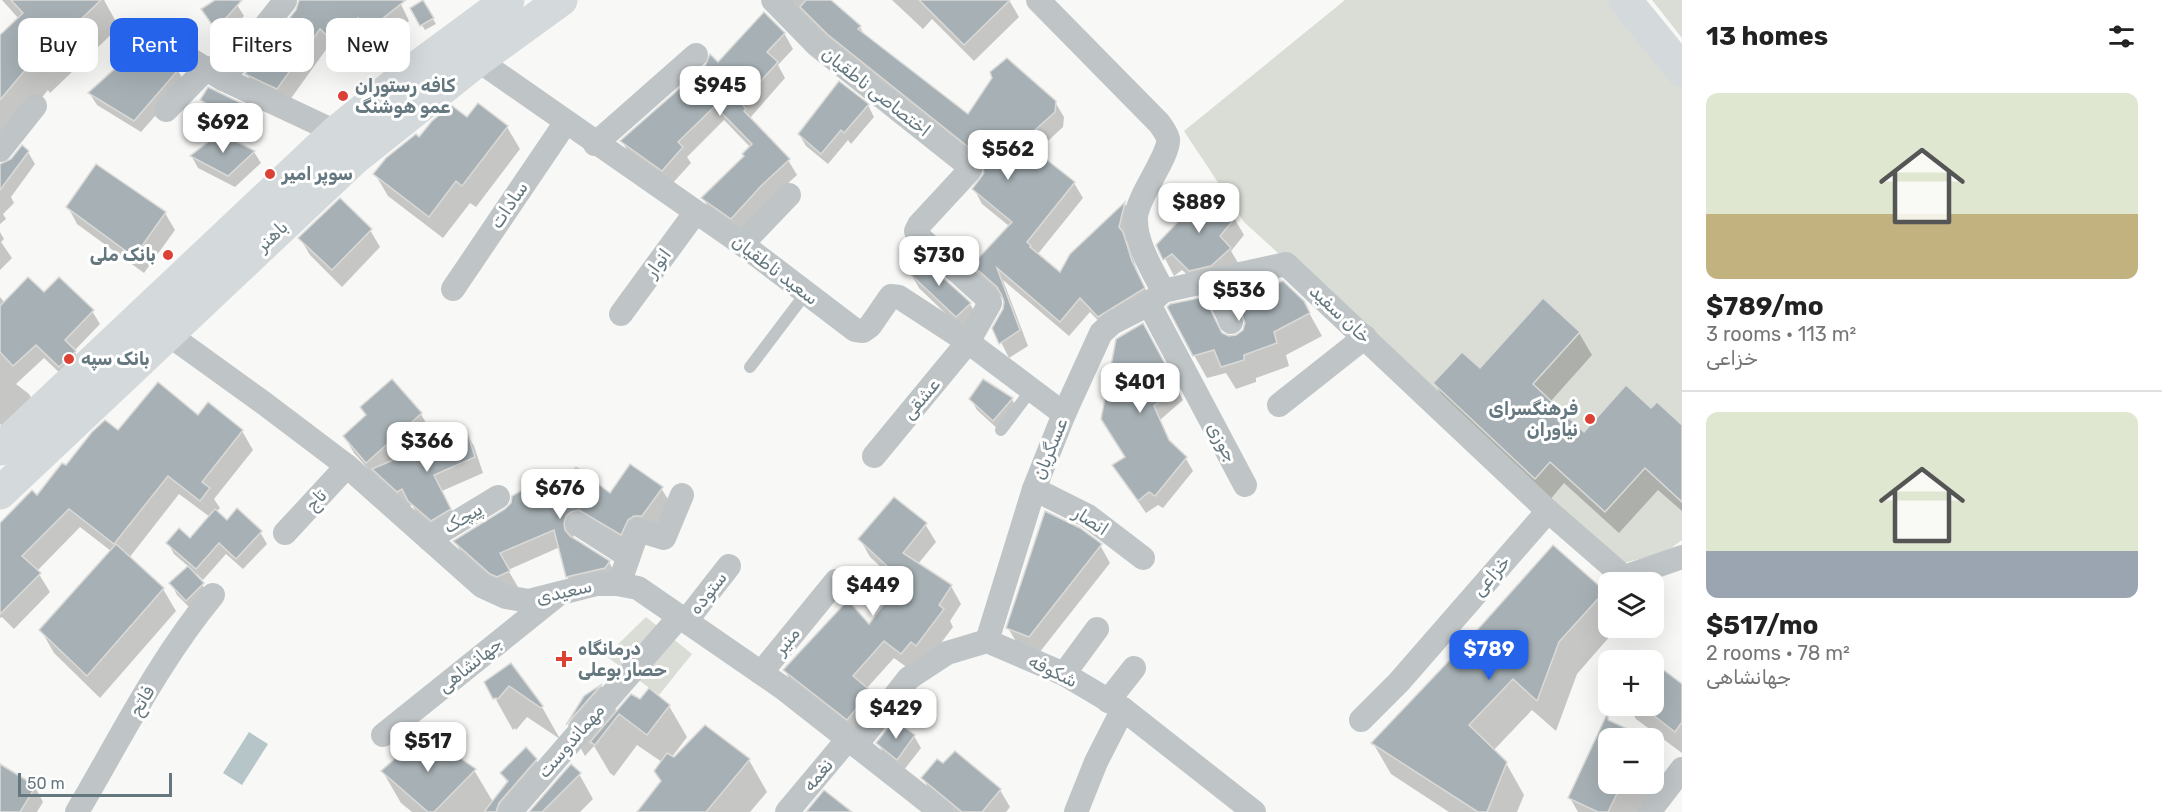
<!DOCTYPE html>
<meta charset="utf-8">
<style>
body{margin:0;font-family:Rubik,"Noto Naskh Arabic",sans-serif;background:#f6f6f6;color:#222;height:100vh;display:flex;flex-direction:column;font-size:22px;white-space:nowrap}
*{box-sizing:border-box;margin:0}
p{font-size:20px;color:#767676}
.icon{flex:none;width:33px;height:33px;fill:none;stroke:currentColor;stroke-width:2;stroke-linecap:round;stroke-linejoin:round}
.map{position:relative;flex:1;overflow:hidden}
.drawer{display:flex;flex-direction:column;background:#fff;width:480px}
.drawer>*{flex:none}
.hud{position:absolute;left:18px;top:18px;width:570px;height:54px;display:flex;gap:12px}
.fabs{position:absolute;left:1598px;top:572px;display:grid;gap:12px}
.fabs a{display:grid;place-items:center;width:66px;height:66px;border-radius:12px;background:#fff;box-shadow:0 6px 24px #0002;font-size:30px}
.scale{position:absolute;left:18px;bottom:15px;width:154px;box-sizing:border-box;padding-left:6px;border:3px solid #65787f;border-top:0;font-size:16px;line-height:21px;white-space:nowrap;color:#65787f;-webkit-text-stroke:4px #fff;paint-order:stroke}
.price{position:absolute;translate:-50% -51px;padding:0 14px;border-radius:12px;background:#fff;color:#222;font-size:20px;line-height:39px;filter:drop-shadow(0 2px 3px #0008)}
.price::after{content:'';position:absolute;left:50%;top:36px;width:18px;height:14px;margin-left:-9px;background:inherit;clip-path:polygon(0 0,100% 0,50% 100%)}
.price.on{background:#2563eb;color:#fff}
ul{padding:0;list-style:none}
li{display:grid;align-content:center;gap:12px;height:318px;padding:0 24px}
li+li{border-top:2px solid #e0e0e0}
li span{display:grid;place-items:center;height:186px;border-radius:12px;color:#555}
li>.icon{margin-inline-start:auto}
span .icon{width:108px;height:108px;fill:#fffc;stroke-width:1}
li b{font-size:26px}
h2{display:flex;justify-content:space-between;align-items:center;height:72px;padding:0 24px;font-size:26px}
.pill{padding:0 21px;border-radius:12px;background:#fff;box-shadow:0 6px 24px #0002;font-size:21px;line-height:54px}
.pill.on{background:#2563eb;color:#fff}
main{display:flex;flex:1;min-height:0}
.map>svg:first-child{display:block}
</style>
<main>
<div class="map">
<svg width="1682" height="812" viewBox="0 0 1682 812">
<rect width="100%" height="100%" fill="#f8f8f6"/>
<g fill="#d9ddd5">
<polygon points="1345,0 1619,0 1682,85 1682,540 1666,552 1620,564 1244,222 1184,131"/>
<polygon points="1652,0 1682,0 1682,38"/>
<polygon points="646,617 692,654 659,695 606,656"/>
</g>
<polygon fill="#b6c5c7" points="249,732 268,744 242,785 223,773"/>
<g fill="#0003">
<polygon points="2,0 104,0 119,27 50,93 48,90 9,138 0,130 0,46 19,19"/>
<polygon points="218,0 234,0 244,16 232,29 220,37 210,21"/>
<polygon points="300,0 399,0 409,21 379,46 368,33 345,58 330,44 287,104 256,90 247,74 297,11"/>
<polygon points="778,0 829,0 860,27 865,36 968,116 1055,102 1064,117 1063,127 1035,153 1074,183 1083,198 1037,255 1061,274 1071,255 1125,204 1133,218 1127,242 1140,278 1153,304 1108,331 1090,312 1069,336 1003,280 1028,346 1009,358 994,328 1004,310 1005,301 982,280 973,265 1009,226 982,204 974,189 986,172 985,167"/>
<polygon points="892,0 1009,0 1019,17 974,61 932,19 923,29"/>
<polygon points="423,2 436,24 425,30 412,9"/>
<polygon points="784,33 793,49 778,65 785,78 750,118 788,160 797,175 769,201 741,234 711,213 703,198 746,156 751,148 724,120 687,157 691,163 671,185 631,157 622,141 718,64"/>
<polygon points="140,48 178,71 185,82 141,132 97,105 90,94"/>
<polygon points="839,83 868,105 874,117 851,144 848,140 828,164 806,146 799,134"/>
<polygon points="202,100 242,105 248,117 241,130 208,111"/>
<polygon points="467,119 507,127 520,149 476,207 470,203 443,238 388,196 375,174 420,139"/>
<polygon points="220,134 254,152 261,163 235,187 198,168 192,157"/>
<polygon points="28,152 35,164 11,197 14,203 3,214 6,219 0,224 0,164"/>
<polygon points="68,207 165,213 175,230 144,273 77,224"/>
<polygon points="1234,218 1244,235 1231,251 1240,266 1200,287 1182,270 1174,276 1158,245"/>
<polygon points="370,230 380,247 342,287 310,255 300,238"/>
<polygon points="0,232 4,239 1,242 12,258 0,270"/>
<polygon points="919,258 970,304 980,321 967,334 919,288 909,271"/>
<polygon points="1269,287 1303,302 1322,336 1286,355 1289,366 1256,378 1256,382 1236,389 1226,373 1207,378 1194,355 1204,298 1224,335 1229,338 1237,337 1244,331"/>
<polygon points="44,294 92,311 100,324 74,351 83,365 67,380 44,358 16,384 29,394 36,407 10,433 0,424 0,297 5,303"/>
<polygon points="1579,333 1592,355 1550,402 1584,434 1651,410 1682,427 1682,511 1658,490 1619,533 1564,483 1549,501 1448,406 1435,384 1480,370"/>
<polygon points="1150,338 1183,400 1160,420 1171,443 1185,457 1193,471 1163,508 1158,505 1146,513 1114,466 1127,458"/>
<polygon points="392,381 421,414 431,432 402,458 465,431 474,446 483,473 442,491 459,525 440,536 419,517 412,505 407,507 383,485 379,478 377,479 354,453 344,436 367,416"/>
<polygon points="971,399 1012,399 1018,411 1000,431 977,410"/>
<polygon points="198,417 242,431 253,450 214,499 220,508 216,512 227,522 260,532 267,544 243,569 226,554 203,580 197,574 195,576 210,595 193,611 177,595 171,583 189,567 174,554 168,543 190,540 210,517 179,494 129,558 163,589 176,611 100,698 54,653 41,630 111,551 80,527 37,571 50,592 14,629 2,617 0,618 0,537 66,467 118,433"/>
<polygon points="537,483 549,505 661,488 671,504 651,532 630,550 575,532 573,538 609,562 618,578 576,592 567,576 560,547 508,570 518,587 506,592 464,557 455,542 506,510"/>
<polygon points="925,524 936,542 918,564 951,586 961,604 950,621 953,627 926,663 912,671 894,658 866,689 880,710 858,737 795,688 785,671 869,626 900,585 870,557 860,539"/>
<polygon points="1100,545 1110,563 1039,653 1018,645 1008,628"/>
<polygon points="1603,592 1608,600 1608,627 1618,627 1577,674 1556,731 1532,710 1493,751 1506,763 1524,795 1517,812 1449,812 1391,774 1373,743"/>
<polygon points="1642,655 1648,660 1639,660"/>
<polygon points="1653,664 1682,686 1682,753 1636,719 1628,705 1653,705"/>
<polygon points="511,665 542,707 560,739 527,717 516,730 515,728 513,730 495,698"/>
<polygon points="602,686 617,712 641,701 669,706 687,737 672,757 749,760 767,792 750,812 640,812 662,782 662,762 637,745 614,776 610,773 594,746 585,756 568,725 585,697"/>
<polygon points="1606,720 1643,738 1608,738 1608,783 1653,783 1653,756 1661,769 1641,812 1578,812 1570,798"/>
<polygon points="914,736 921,748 904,770 884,754 878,743"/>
<polygon points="536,760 550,784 526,812 412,812 401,803 383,772 474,770 493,802 508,784 502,773"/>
<polygon points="0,768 35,787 43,802 37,812 0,812"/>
<polygon points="579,774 593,799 580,812 531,812"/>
<polygon points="923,778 1000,790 1010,807 1006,812 953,812 932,795"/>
</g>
<g fill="#a7b1b5" stroke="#dadad8" stroke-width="1.5">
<polygon points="11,0 101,0 33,65 31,63 0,100 0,35 23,13"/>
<polygon points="215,0 242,0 226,18 213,26 201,9"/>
<polygon points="299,0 406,0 368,30 358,18 335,43 320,29 277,89 245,74 296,10"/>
<polygon points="423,0 434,18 420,26 410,8"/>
<polygon points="806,0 831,0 861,26 858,29 968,114 992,78 990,72 1007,58 1056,101 1055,112 1023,141 1075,182 1027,242 1031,246 1030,247 1060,272 1070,254 1125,202 1119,227 1123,232 1132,261 1145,288 1098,317 1080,298 1060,322 997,268 1020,330 999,344 992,328 1003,309 1004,302 1002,296 997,287 972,265 1012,222 972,189 984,173 981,159 977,154 827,34 800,7"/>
<polygon points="919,0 1010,0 964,45"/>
<polygon points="764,12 785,33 767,52 778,62 741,103 746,109 744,111 790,159 761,186 731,219 701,198 744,156 742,154 752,144 715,106 678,142 683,147 662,171 620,141 705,66 710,54 718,62"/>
<polygon points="140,46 179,69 134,121 88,93"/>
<polygon points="839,81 869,104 844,133 841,130 821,154 798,134"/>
<polygon points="208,87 243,104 234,119 200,100"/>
<polygon points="478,103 508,126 462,186 456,181 429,217 373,174 386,158 416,134 419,137 432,121 451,105 467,117"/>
<polygon points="220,133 255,151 228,176 190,156"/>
<polygon points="22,145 29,151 0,190 0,164 11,159"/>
<polygon points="96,164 166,212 134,257 66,207"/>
<polygon points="1209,189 1236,217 1220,236 1231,248 1211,266 1189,271 1172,254 1163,260 1156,245"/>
<polygon points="340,198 372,229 332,270 298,238"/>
<polygon points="919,256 971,303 956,317 907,271"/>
<polygon points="28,277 44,292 59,277 94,310 65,340 76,351 59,367 36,345 13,366 0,352 0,306"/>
<polygon points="1283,281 1304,301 1310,313 1274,332 1277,343 1244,355 1244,360 1221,367 1214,350 1193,356 1167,307 1170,304 1204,297 1222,333 1229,336 1236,335 1243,330 1245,323 1233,290 1268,283 1269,286"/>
<polygon points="1543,298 1580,332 1533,384 1584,432 1626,385 1651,408 1657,402 1682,425 1682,502 1645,468 1605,512 1550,462 1535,479 1433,383 1462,352 1480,368"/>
<polygon points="1143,323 1177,386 1154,406 1169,440 1187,457 1155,496 1149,492 1138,501 1112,465 1125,457 1101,419 1116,339"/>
<polygon points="392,379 422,413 366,463 343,436 366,415 360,407"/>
<polygon points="983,379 1013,398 993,421 969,399"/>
<polygon points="158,382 198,415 208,402 243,430 202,482 210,488 200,501 168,476 114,544 69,509 22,556 41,573 0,614 0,523 32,490 37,495 62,463 66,465 92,432 105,420 118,430"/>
<polygon points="466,429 475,457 434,475 451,509 431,521 408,501 402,489 397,492 372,469"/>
<polygon points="630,464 663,487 642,516 634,516 628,520 621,535 579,510 571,512 566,516 564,523 565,530 570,536 610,561 605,568 566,577 554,530 500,553 510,571 497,577 490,574 453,541 505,509 511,503 512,496 538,481 547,505 576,467 610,493"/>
<polygon points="894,497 927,523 903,553 952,585 939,605 944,609 916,646 911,642 901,654 884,641 853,676 871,691 847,720 783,670 848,600 869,624 902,580 858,539"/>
<polygon points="237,508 262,531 236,559 219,543 196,569 166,543 179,528 190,538 215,509 227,520"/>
<polygon points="1045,511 1080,528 1102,544 1029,637 1006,628"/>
<polygon points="116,544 164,588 87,676 39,630"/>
<polygon points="1553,545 1605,591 1559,642 1537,701 1513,679 1469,725 1507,762 1487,812 1478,812 1371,743 1463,646"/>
<polygon points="188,566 204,583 186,601 169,583"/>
<polygon points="1653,662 1682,684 1682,722 1675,732 1653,715"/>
<polygon points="511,663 543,706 541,708 509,686 497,700 496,698 493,699 484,682"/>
<polygon points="602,684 566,725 584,696"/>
<polygon points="649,688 670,705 647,735 619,714 595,745 590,742 631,694 640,699"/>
<polygon points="1608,712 1608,720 1647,738 1608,738 1608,783 1622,783 1608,812 1598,812 1568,798"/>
<polygon points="894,720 915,735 897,760 876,743"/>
<polygon points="705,725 750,759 706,812 637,812 661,781 654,771 667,753 674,757"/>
<polygon points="424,733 476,769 434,812 428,812 381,771"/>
<polygon points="526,747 537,759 499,803 496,812 484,812 508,781 500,773"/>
<polygon points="955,751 1001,789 982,812 962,812 921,778 937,759 943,763"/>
<polygon points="0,764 36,786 20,812 0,812"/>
<polygon points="571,764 581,773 542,812 529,812"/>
<polygon points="824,790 852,812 806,812"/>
</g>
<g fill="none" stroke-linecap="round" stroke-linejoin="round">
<g stroke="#bfc5c7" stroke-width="12">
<polyline points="750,367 806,293"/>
<polyline points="1001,430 1032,389"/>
</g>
<g stroke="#bfc5c7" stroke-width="24">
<polyline points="773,0 817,45 968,165 970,170 919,225 916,231 918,236 987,298 990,303 968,342 874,456"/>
<path d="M1038 0 1159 123C1162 127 1167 134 1168 139 1170 155 1138 195 1136 217 1135 243 1152 269 1163 291"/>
<polyline points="146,33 223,79 336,132"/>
<polyline points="478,60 742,244 855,330 863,331 870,326 888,300 891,296 899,297 968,342 1064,414"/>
<polyline points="223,79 285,1"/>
<polyline points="166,110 207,68"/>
<polyline points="595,144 696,55"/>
<polyline points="0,150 35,106"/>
<polyline points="742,244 789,195"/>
<polyline points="1213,281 1231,322"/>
<polyline points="453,289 566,122"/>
<polyline points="1149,304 1245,485"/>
<polyline points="621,314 695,213"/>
<polyline points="168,334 265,404 347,466 482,586 506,597 529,601 596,584 617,584 638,588 783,688 941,812"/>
<polyline points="1279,405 1365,337"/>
<polyline points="1034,489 1088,516 1143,558"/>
<polyline points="578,524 628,556"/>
<polyline points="285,533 347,466"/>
<polyline points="429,539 498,497"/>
<polyline points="619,584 638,530 664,538 682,495"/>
<polyline points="686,621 729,566"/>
<polyline points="987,641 1034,489 1064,414 1101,333 1112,323 1149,304 1163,291 1286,264 1548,511 1624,577 1682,557"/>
<polyline points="761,673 836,581"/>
<polyline points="1064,674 1097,629"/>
<polyline points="1108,701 1134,668"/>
<polyline points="1361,720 1399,682 1548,511"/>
<polyline points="383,735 555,597"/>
<polyline points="856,745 909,678 947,653 987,641 1064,674 1123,709 1254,812"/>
<path d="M77 812C120 739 159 660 213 595"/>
<polyline points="510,812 680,616"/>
<polyline points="787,812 848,739"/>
<polyline points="1076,812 1096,762 1123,709"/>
<polyline points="1649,812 1682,769"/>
</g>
<g stroke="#d4d9db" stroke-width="33">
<polyline points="1625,0 1682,70"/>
<polyline points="0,449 336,132 405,76 508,0"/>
<polyline points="0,493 355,158 478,60 561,0"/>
</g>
</g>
<g fill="#db4134" stroke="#fff" stroke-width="2">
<circle cx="343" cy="96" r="6"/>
<circle cx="270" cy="174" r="6"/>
<circle cx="168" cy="255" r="6"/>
<circle cx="69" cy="359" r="6"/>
<circle cx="1590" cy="419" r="6"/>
<path d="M561 650h6v6h6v6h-6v6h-6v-6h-6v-6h6z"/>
</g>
<g text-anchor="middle" stroke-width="6" stroke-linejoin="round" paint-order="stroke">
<g font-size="18" font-weight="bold" fill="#65787f" stroke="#fff" text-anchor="start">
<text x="355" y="92">کافه رستوران<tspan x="355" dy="21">عمو هوشنگ</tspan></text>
<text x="282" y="180">سوپر امیر</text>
<text x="156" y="261" text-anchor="end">بانک ملی</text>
<text x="81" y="365">بانک سپه</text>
<text x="1578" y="415" text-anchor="end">فرهنگسرای<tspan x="1578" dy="21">نیاوران</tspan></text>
<text x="578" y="655">درمانگاه<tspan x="578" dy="21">حصار بوعلی</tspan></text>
</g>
<g font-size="18" fill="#65787f" stroke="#fff">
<text transform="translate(876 92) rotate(38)" y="6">اختصاصی ناطقیان</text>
<text transform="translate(509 205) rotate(-56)" y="6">سادات</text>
<text transform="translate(272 236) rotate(-43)" y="6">باهنر</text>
<text transform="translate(658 263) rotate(-54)" y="6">انوار</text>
<text transform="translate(775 270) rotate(37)" y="6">سعید ناطقیان</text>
<text transform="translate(1340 314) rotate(43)" y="6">خان سفید</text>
<text transform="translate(921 399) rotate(-50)" y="6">عشقی</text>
<text transform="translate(1222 442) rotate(61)" y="6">جوزی</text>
<text transform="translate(1050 449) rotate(-68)" y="6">عسگریان</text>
<text transform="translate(316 500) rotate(-47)" y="6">تاج</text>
<text transform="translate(463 518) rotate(-31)" y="6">پیچک</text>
<text transform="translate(1091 521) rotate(33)" y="6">انصار</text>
<text transform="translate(1491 576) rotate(-49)" y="6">خزاعی</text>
<text transform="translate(564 592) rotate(-13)" y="6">سعیدی</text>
<text transform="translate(708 593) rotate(-52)" y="6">ستوده</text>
<text transform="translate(787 641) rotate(-51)" y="6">منیر</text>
<text transform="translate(470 665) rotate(-39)" y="6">جهانشاهی</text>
<text transform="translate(1053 671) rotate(26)" y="6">شکوفه</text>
<text transform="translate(142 701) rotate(-59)" y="6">فاتح</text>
<text transform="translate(571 741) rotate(-49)" y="6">مهماندوست</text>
<text transform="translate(818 775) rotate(-50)" y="6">نغمه</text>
</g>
</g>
</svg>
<div class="fabs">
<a><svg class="icon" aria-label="layers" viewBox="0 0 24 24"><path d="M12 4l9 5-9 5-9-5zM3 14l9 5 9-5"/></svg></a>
<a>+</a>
<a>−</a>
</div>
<div class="scale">50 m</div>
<b class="price" style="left:720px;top:117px">$945</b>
<b class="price" style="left:223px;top:154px">$692</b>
<b class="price" style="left:1008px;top:181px">$562</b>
<b class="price" style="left:1199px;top:234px">$889</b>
<b class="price" style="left:939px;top:287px">$730</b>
<b class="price" style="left:1239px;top:322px">$536</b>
<b class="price" style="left:1140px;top:414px">$401</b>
<b class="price" style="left:427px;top:473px">$366</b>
<b class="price" style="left:560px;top:520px">$676</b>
<b class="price" style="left:873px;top:617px">$449</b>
<b class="price on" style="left:1489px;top:681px">$789</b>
<b class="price" style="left:896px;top:740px">$429</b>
<b class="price" style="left:428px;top:773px">$517</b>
<div class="hud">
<a class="pill">Buy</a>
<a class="pill on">Rent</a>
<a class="pill">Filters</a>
<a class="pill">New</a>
</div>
</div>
<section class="drawer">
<h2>13 homes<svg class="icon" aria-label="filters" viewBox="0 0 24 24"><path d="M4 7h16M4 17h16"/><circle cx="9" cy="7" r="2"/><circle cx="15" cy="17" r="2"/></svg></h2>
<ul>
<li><span style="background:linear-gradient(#dfe7d0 65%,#c2b280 0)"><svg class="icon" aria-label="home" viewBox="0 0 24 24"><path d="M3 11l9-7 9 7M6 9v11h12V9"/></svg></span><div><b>$789/mo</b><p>3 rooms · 113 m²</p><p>خزاعی</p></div></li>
<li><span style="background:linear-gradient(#dfe7d0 75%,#9aa5b1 0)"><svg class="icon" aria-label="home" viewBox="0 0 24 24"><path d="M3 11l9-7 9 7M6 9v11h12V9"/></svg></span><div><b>$517/mo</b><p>2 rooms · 78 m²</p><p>جهانشاهی</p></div></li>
</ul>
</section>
</main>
